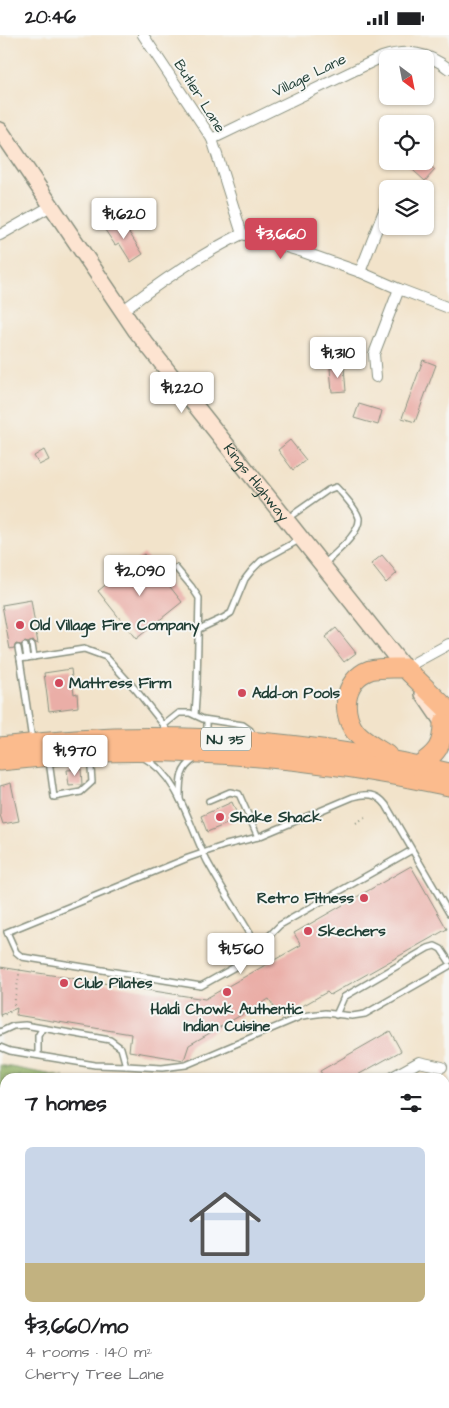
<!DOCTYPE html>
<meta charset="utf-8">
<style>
body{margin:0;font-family:"Architects Daughter",sans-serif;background:#f6f6f6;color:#202124;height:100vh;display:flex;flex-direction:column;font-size:19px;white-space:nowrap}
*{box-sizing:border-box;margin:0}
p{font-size:16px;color:#757577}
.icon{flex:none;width:28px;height:28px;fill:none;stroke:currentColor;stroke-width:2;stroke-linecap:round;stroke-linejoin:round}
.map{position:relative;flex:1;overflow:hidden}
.side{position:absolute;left:0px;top:1038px;width:450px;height:336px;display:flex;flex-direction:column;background:#fff;border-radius:15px 15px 0 0;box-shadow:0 1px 4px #0004}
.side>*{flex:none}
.needle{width:32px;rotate:148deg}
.fabs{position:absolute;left:379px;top:15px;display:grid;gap:10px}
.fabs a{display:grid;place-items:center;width:55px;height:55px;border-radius:8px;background:#fff;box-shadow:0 1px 4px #0004;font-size:25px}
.price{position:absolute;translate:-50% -42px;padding:0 11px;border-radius:5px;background:#fff;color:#222;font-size:16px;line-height:32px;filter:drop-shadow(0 1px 2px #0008)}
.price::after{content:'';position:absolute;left:50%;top:30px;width:15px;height:11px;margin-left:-8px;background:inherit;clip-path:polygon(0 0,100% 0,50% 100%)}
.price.current{background:#d1495b;color:#fff}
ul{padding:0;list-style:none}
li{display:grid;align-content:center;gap:10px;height:265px;padding:0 25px}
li+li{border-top:1px solid #e0e0e0}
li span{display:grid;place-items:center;height:155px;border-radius:8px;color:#555}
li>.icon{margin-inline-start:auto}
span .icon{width:90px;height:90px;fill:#fffc;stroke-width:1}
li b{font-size:21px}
h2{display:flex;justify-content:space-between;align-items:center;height:60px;padding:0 25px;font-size:21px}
.status{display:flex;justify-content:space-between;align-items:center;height:35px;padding:0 25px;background:#fff;direction:ltr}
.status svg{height:14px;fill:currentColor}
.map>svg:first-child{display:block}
</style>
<div class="status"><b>20:46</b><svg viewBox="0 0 49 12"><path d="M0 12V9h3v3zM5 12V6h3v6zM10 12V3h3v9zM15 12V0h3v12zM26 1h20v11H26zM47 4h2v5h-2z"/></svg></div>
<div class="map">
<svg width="449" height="1373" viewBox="0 0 449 1373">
<defs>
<pattern id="forest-firs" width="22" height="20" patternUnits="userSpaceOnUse" patternTransform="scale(1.25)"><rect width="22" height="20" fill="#8cac61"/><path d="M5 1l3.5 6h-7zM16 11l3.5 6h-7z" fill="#728d51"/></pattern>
</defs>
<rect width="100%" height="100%" fill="#f6f6f2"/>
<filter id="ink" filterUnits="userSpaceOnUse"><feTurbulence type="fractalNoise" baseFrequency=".02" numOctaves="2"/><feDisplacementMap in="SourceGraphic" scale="10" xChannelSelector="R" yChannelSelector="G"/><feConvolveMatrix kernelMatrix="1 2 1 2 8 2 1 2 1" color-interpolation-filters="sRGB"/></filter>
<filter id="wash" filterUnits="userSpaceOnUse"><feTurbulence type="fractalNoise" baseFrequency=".0096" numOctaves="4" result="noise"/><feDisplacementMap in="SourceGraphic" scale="20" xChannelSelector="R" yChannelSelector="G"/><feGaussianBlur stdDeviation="1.12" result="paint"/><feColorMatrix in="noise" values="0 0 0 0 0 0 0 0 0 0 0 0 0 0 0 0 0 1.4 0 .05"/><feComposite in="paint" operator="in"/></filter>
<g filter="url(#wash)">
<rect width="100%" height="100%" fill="#f2e3ca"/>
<g fill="url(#forest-firs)" stroke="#56744a">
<polygon points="0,1030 64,1042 5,1042 5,1348 0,1338"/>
<polygon points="449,1267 449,1371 446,1373 18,1373 16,1369 445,1369 445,1269"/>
</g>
<g id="blocks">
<g fill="#eaaea7">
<polygon points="403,126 425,126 435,135 425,146"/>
<polygon points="121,185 143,219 131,227 119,208 115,210 105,195"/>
<polygon points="423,325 436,330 415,387 402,383"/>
<polygon points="344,332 346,356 332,357 330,333"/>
<polygon points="359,369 382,376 378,390 354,383"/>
<polygon points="290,405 306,425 293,435 278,415"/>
<polygon points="44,415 49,425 39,430 34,421"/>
<polygon points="144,519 182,567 136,604 98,556"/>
<polygon points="382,520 397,538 386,548 371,529"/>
<polygon points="31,565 38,609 33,606 28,608 25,607 21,610 16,609 14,613 10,614 2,570"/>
<polygon points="336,593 356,618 344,627 325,602"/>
<polygon points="71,634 74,659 77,658 78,672 49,676 44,638"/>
<polygon points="81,734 82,750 69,751 67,735"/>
<polygon points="11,748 19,786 3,789 0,780 0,751"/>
<polygon points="232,767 239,784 207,797 201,781"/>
<polygon points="411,831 447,894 330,960 327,957 281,983 269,964 189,1010 184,1025 129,1016 131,999 16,980 17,973 0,980 0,932 205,964 301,910 294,898"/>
<polygon points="390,996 401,1016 354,1042 324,1042 320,1036"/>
</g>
</g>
</g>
<g filter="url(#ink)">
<use href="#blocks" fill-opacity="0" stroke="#88907f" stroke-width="1"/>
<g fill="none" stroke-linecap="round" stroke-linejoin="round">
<defs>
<g id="lane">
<path d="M288 483 328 455 336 452C342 458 357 475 359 483 361 498 333 520 324 529"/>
<polyline points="176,533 191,551 199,563 197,649 195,680"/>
<polyline points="199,594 223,583 231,578 245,544 252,535 261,526 299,505"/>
<polyline points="32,610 34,622"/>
<polyline points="25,611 27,623"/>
<polyline points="18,613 20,624"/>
<polyline points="164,690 179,678 190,678 203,684 243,690 250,695 254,702"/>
<polyline points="207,701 207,685"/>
<polyline points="32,705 20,624 84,614 106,622 136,655 170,698"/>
<path d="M144 723C179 741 190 793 207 826 223 855 241 883 258 912"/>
<polyline points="49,726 54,762 81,757 92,747 90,718"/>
<path d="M180 764C180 746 179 734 195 724"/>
<polyline points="209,766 230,757 239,759 258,802"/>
<path d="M412 815 280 890 242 928 201 951 22 922 16 917 7 897 188 823 226 810 258 802 353 762C367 758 377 758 386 770L449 878"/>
<polyline points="336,980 344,962 428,913 435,911 441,914 449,926"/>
<polyline points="0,997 13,991 25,990 110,1005 121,1013 126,1031 95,1030 10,1016 0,1012"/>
<polyline points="38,1020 38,1001 42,994"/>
<polyline points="126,1031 162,1033 186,1030 302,981 325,978 352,981 365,979 449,931"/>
</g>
<g id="street">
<polyline points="143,0 212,104 242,199"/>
<path d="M212 104 382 22C407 14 428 17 449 34"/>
<polyline points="0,200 51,171"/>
<polyline points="360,237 387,168"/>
<path d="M122 276C160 247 199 220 242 199L303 217 360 237 399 254 449 273"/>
<polyline points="376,342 374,319 399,254"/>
<polyline points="405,633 449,609"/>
<polyline points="392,1042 419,1027 442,1032"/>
<polyline points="445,1088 449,1086"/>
<polyline points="445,1124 449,1127"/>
<polyline points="445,1160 449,1157"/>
<polyline points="441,1373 449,1365"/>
</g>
<g id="secondary">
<path id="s1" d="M0 95 136 296 410 640"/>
<polyline points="423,659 449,697"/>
</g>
<g id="highway">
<path d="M0 712C150 693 302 703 449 738"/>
<path d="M98 717C218 714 332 725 449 751"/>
<path d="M387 720C378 714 366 708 358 700 340 681 342 645 370 635 380 632 394 633 405 633L449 676"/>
<polyline points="0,726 71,719"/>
<path d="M418 731C437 718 443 711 443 688"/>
</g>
</defs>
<use href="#lane" stroke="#88907f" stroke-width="8"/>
<use href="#street" stroke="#88907f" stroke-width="12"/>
<use href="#secondary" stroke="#88907f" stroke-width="18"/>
<use href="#highway" stroke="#88907f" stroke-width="21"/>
<g stroke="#88907f" stroke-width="2" stroke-dasharray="1 4" stroke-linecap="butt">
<polyline points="356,788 367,781"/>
<polyline points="0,981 13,976 21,928"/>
</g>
<use href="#lane" stroke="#fff" stroke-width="5"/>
<use href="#street" stroke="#fff" stroke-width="10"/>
<use href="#secondary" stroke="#fde4d1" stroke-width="15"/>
<use href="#highway" stroke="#fbbb8d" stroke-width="19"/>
</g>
</g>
<g fill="#d1495b" stroke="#f6f6f2" stroke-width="2">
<circle cx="20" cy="590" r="5"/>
<circle cx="59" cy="648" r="5"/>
<circle cx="242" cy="658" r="5"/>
<circle cx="220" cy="782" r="5"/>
<circle cx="364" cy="863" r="5"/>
<circle cx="308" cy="896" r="5"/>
<circle cx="64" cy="948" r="5"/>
<circle cx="227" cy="957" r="5"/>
</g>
<g text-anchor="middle" stroke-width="4" stroke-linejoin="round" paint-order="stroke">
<rect fill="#f6f6f2" stroke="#60746d" stroke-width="1" x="201" y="692.5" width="50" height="23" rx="4"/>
<g font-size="14" font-weight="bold" fill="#1f3d34">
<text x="226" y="709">NJ 35</text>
</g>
<g font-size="15" fill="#1f3d34" stroke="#f6f6f2">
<text transform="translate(309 40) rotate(-26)" y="5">Village Lane</text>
<text transform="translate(200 61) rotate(58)" y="5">Butler Lane</text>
<text dy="5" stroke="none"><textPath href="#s1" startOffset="436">Kings Highway</textPath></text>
</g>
<g font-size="15" font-weight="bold" fill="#1f3d34" stroke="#f6f6f2" text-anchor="start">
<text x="30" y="595">Old Village Fire Company</text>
<text x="69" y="653">Mattress Firm</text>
<text x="252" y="663">Add-on Pools</text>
<text x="230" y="787">Shake Shack</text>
<text x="354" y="868" text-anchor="end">Retro Fitness</text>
<text x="318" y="901">Skechers</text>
<text x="74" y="953">Club Pilates</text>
<text x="227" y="979" text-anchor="middle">Haldi Chowk Authentic<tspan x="227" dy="17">Indian Cuisine</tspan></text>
</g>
</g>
</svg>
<div class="fabs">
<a><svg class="needle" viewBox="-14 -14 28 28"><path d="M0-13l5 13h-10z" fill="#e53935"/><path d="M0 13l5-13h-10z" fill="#757577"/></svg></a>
<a><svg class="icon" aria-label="locate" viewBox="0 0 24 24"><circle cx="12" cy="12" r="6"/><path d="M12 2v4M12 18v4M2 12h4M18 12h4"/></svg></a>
<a><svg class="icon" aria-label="layers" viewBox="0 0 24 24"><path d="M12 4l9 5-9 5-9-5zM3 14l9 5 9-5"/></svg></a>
</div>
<b class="price" style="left:124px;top:205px">$1,620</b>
<b class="price current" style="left:281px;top:225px">$3,660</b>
<b class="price" style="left:338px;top:344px">$1,310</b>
<b class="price" style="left:182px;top:379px">$1,220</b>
<b class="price" style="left:140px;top:562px">$2,090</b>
<b class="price" style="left:75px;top:742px">$1,970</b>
<b class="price" style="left:241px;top:940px">$1,560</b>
<section class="side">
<h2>7 homes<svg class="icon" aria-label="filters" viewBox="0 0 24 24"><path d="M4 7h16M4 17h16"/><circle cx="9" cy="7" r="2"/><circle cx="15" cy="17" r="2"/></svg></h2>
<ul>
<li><span style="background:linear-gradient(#c9d6e8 75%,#c2b280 0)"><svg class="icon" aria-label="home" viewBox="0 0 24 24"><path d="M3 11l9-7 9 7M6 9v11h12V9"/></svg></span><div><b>$3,660/mo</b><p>4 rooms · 140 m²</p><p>Cherry Tree Lane</p></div></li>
</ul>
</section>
</div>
